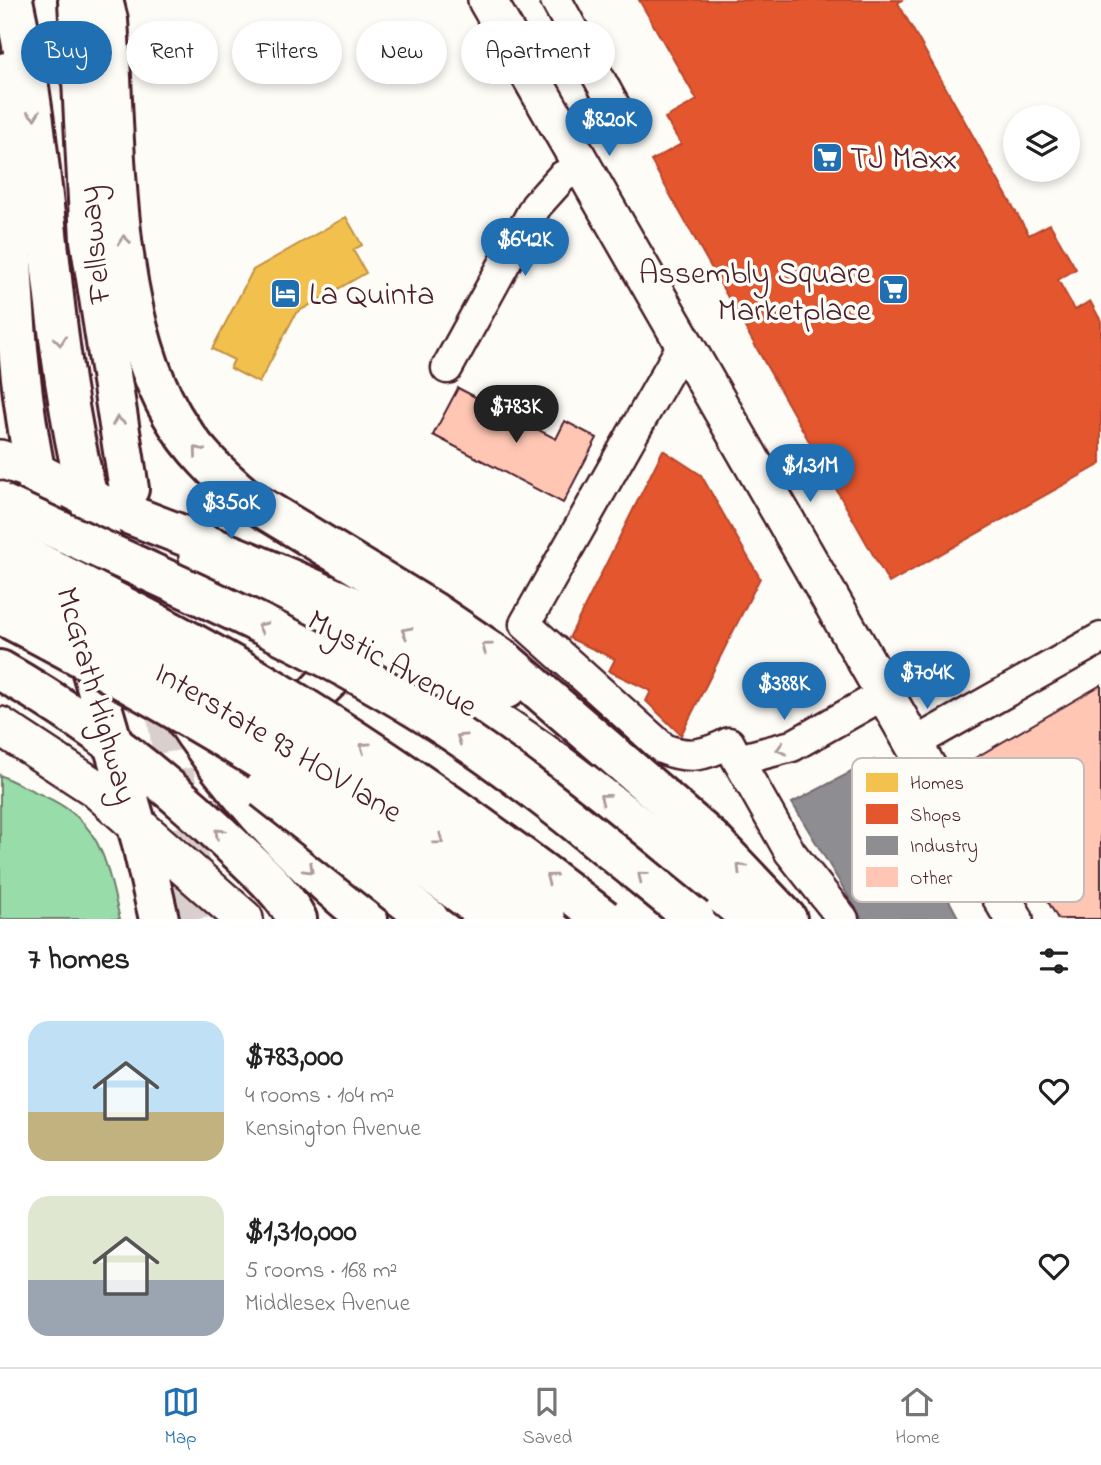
<!DOCTYPE html>
<meta charset="utf-8">
<style>
body{margin:0;font-family:"Indie Flower",sans-serif;background:#f6f6f6;color:#222;height:100vh;display:flex;flex-direction:column;font-size:26px;white-space:nowrap}
*{box-sizing:border-box;margin:0}
p{font-size:23px;color:#767676}
.icon{flex:none;width:38px;height:38px;fill:none;stroke:currentColor;stroke-width:2;stroke-linecap:round;stroke-linejoin:round}
.map{position:relative;height:919px;overflow:hidden}
.sheet{display:flex;flex-direction:column;background:#fff;flex:1}
.sheet>*{flex:none}
.hud{position:absolute;left:21px;top:21px;width:700px;height:63px;display:flex;gap:14px}
.fabs{position:absolute;left:1003px;top:105px;display:grid;gap:14px}
.fabs a{display:grid;place-items:center;width:77px;height:77px;border-radius:50%;background:#fff;box-shadow:0 4px 10px #0003;font-size:35px}
.price{position:absolute;translate:-50% -60px;padding:0 16px;border-radius:24px;background:#1f6fb2;color:#fff;font-size:23px;line-height:46px;filter:drop-shadow(0 2px 4px #0008)}
.price::after{content:'';position:absolute;left:50%;top:42px;width:21px;height:16px;margin-left:-10px;background:inherit;clip-path:polygon(0 0,100% 0,50% 100%)}
.price.on{background:#222;color:#fff}
ul{padding:0;list-style:none}
li{display:flex;align-items:center;gap:21px;height:175px;padding:0 28px}
li span{display:grid;place-items:center;flex:none;width:196px;height:140px;border-radius:21px;color:#555}
li>.icon{margin-inline-start:auto}
span .icon{width:84px;height:84px;fill:#fffc;stroke-width:1}
li b{font-size:30px}
h2{display:flex;justify-content:space-between;align-items:center;height:84px;padding:0 28px;font-size:30px}
.tag{padding:0 24px;border-radius:32px;background:#fff;box-shadow:0 4px 10px #0003;font-size:24px;line-height:63px}
.tag.on{background:#1f6fb2;color:#fff}
.menu{display:flex;justify-content:space-around;align-items:center;height:98px;border-top:2px solid #e0e0e0;background:#fff;font-size:19px;color:#767676}
.menu a{display:grid;justify-items:center;gap:4px}
.menu .on{color:#1f6fb2}
.map>svg:first-child{display:block}
</style>
<div class="map">
<svg width="1101" height="919" viewBox="0 0 1101 919">
<rect width="100%" height="100%" fill="#fdfcf7"/>
<filter id="ink" filterUnits="userSpaceOnUse"><feTurbulence type="fractalNoise" baseFrequency=".0143" numOctaves="2"/><feDisplacementMap in="SourceGraphic" scale="14" xChannelSelector="R" yChannelSelector="G"/><feConvolveMatrix kernelMatrix="1 2 1 2 8 2 1 2 1" color-interpolation-filters="sRGB"/></filter>
<g filter="url(#ink)">
<path fill="#97dca9" stroke="#707e6a" stroke-width="2" d="M0 775C24 788 56 798 76 816 106 841 111 884 120 919H0Z"/>
<polygon fill="#f2c14e" stroke="#c09044" stroke-width="2" points="346,217 362,245 353,250 366,273 296,313 259,383 230,368 234,360 212,349 253,270"/>
<g fill="#e4572e" stroke="#b6462d" stroke-width="2">
<polygon points="639,0 902,0 898,3 1029,235 1050,224 1076,269 1058,280 1075,310 1090,301 1101,321 1101,464 889,583 651,161 681,144 665,118 697,100"/>
<polygon points="663,450 701,475 760,578 681,735 646,701 651,691 609,671 615,659 569,638"/>
</g>
<polygon fill="#8d8d92" stroke="#796c73" stroke-width="2" points="874,760 959,919 862,919 792,803"/>
<g fill="#ffc6b4" stroke="#4a1f2b" stroke-width="2">
<polygon points="458,388 556,439 565,421 597,438 563,503 433,435"/>
<polygon points="1101,685 1101,919 1058,919 968,762"/>
</g>
<g fill="none" stroke-linecap="round" stroke-linejoin="round">
<polyline stroke="#d9d0ce" stroke-width="38" stroke-dasharray="38 19" stroke-linecap="butt" points="129,489 199,919"/>
<defs>
<g id="minor">
<polyline points="556,0 623,122"/>
<path d="M684 343 525 624 664 749C688 759 706 755 729 743L738 760 792 746 884 694"/>
<polyline points="447,368 536,206 562,177 581,166"/>
<polyline points="913,744 1101,638"/>
<polyline points="738,760 790,852 843,919"/>
</g>
<g id="major">
<polyline points="487,0 1014,919"/>
<polyline points="0,459 35,471 110,509"/>
<path d="M198 556C309 614 423 669 527 741 605 795 678 858 751 919"/>
<polyline points="0,726 95,788 244,919"/>
</g>
<g id="highway">
<path d="M13 0C47 153 47 311 80 464 92 521 115 577 137 631"/>
<polyline points="78,0 90,240 129,489"/>
<path d="M103 0 108 20C116 139 111 311 172 415 191 448 218 474 246 498L432 611 504 660 712 840 787 919"/>
<path d="M6 72C12 232 8 396 55 550"/>
<path d="M89 499C232 554 376 607 506 689"/>
<polyline points="82,638 141,840 159,919"/>
<path d="M0 670C87 719 170 785 242 855 262 874 284 894 297 919"/>
<path d="M176 705C228 787 292 858 368 919"/>
<path d="M286 736C301 707 329 673 360 661 368 658 378 658 387 656"/>
</g>
</defs>
<use href="#minor" stroke="#4a1f2b" stroke-width="35"/>
<use href="#major" stroke="#4a1f2b" stroke-width="42"/>
<use href="#highway" stroke="#4a1f2b" stroke-width="44"/>
<use href="#minor" stroke="#fdfcf7" stroke-width="30"/>
<use href="#major" stroke="#fdfcf7" stroke-width="37"/>
<use href="#highway" stroke="#fdfcf7" stroke-width="38"/>
<defs>
<g id="highway-bridge">
<path d="M0 503C140 569 287 629 419 710 518 771 605 846 695 919"/>
<path d="M0 543C93 591 187 637 277 691 391 760 499 838 604 919"/>
<path d="M0 582C190 680 378 785 546 919"/>
<path d="M0 614C172 703 340 802 494 919"/>
<polyline points="264,789 429,919"/>
</g>
</defs>
<use href="#highway-bridge" stroke="#4a1f2b" stroke-width="44" stroke-linecap="butt"/>
<use href="#highway-bridge" stroke="#fdfcf7" stroke-width="38"/>
</g>
<defs><path id="oneway-chevron" d="M-2-3.5L2.5 0L-2 3.5" fill="none" stroke-width="1.6" stroke-linecap="round" stroke-linejoin="round" transform="scale(1.75)"/></defs>
<g stroke="#ac999b">
<use href="#oneway-chevron" transform="translate(34 115) rotate(84)"/>
<use href="#oneway-chevron" transform="translate(124 240) rotate(-96)"/>
<use href="#oneway-chevron" transform="translate(60 341) rotate(83)"/>
<use href="#oneway-chevron" transform="translate(118 421) rotate(-99)"/>
<use href="#oneway-chevron" transform="translate(198 451) rotate(-130)"/>
<use href="#oneway-chevron" transform="translate(262 627) rotate(-154)"/>
<use href="#oneway-chevron" transform="translate(406 632) rotate(-152)"/>
<use href="#oneway-chevron" transform="translate(486 647) rotate(-144)"/>
<use href="#oneway-chevron" transform="translate(461 738) rotate(-146)"/>
<use href="#oneway-chevron" transform="translate(364 747) rotate(-146)"/>
<use href="#oneway-chevron" transform="translate(781 749) rotate(165)"/>
<use href="#oneway-chevron" transform="translate(604 798) rotate(-142)"/>
<use href="#oneway-chevron" transform="translate(219 833) rotate(-137)"/>
<use href="#oneway-chevron" transform="translate(439 840) rotate(36)"/>
<use href="#oneway-chevron" transform="translate(741 868) rotate(-135)"/>
<use href="#oneway-chevron" transform="translate(309 869) rotate(44)"/>
<use href="#oneway-chevron" transform="translate(642 876) rotate(-141)"/>
<use href="#oneway-chevron" transform="translate(550 878) rotate(-143)"/>
</g>
</g>
<defs>
<symbol id="supermarket-square" viewBox="-11 -11 22 22"><rect x="-9" y="-9" width="18" height="18" rx="4" fill="#1f6fb2" stroke="#fdfcf7"/><path d="M-6-5.5h2.5l.6 2H6L4.5 2H-2.5L-4.4-4H-6ZM-1.5 3.2a1.3 1.3 0 1 0 .1 0ZM3 3.2a1.3 1.3 0 1 0 .1 0Z" fill="#fff"/></symbol>
<symbol id="hotel-square" viewBox="-11 -11 22 22"><rect x="-9" y="-9" width="18" height="18" rx="4" fill="#1f6fb2" stroke="#fdfcf7"/><path d="M-6-4.5h1.5V1H6V5H4.5V3h-9V5H-6ZM-4 0a1.8 1.8 0 1 1 3.6 0ZM.5 0V-2.5h3Q6-2.5 6 0Z" fill="#fff"/></symbol>
</defs>
<g fill-rule="evenodd">
<use href="#supermarket-square" x="810" y="140" width="35" height="35"/>
<use href="#supermarket-square" x="876" y="272" width="35" height="35"/>
<use href="#hotel-square" x="268" y="276" width="35" height="35"/>
</g>
<g text-anchor="middle" stroke-width="7" stroke-linejoin="round" paint-order="stroke">
<g font-size="32" fill="#4a1f2b" stroke="#fdfcf7" text-anchor="start">
<text x="850" y="168">TJ Maxx</text>
<text x="871" y="283" text-anchor="end">Assembly Square<tspan x="871" dy="37">Marketplace</tspan></text>
<text x="309" y="304">La Quinta</text>
</g>
<g font-size="32" fill="#4a1f2b" stroke="#fdfcf7">
<text transform="translate(93 245) rotate(-96)" y="11">Fellsway</text>
<text transform="translate(393 662) rotate(29)" y="11">Mystic Avenue</text>
<text transform="translate(98 695) rotate(74)" y="11">McGrath Highway</text>
<text transform="translate(279 741) rotate(31)" y="11">Interstate 93 HOV lane</text>
</g>
</g>
<rect x="852" y="758" width="232" height="144" rx="10" fill="#fdfcf7" stroke="#c7baba" stroke-width="2"/>
<rect x="866" y="773" width="32" height="19" fill="#f2c14e"/>
<rect x="866" y="804" width="32" height="20" fill="#e4572e"/>
<rect x="866" y="836" width="32" height="19" fill="#8d8d92"/>
<rect x="866" y="867" width="32" height="20" fill="#ffc6b4"/>
<g font-size="19" fill="#4a1f2b">
<text x="910" y="789">Homes</text>
<text x="910" y="821">Shops</text>
<text x="910" y="852">Industry</text>
<text x="910" y="884">Other</text>
</g>
</svg>
<div class="fabs">
<a><svg class="icon" aria-label="layers" viewBox="0 0 24 24"><path d="M12 4l9 5-9 5-9-5zM3 14l9 5 9-5"/></svg></a>
</div>
<b class="price" style="left:609px;top:158px">$820K</b>
<b class="price" style="left:525px;top:278px">$642K</b>
<b class="price on" style="left:516px;top:445px">$783K</b>
<b class="price" style="left:810px;top:504px">$1.31M</b>
<b class="price" style="left:231px;top:541px">$350K</b>
<b class="price" style="left:927px;top:711px">$704K</b>
<b class="price" style="left:784px;top:722px">$388K</b>
<div class="hud">
<a class="tag on">Buy</a>
<a class="tag">Rent</a>
<a class="tag">Filters</a>
<a class="tag">New</a>
<a class="tag">Apartment</a>
</div>
</div>
<section class="sheet">
<h2>7 homes<svg class="icon" aria-label="filters" viewBox="0 0 24 24"><path d="M4 7h16M4 17h16"/><circle cx="9" cy="7" r="2"/><circle cx="15" cy="17" r="2"/></svg></h2>
<ul>
<li><span style="background:linear-gradient(#bfe0f5 65%,#c2b280 0)"><svg class="icon" aria-label="home" viewBox="0 0 24 24"><path d="M3 11l9-7 9 7M6 9v11h12V9"/></svg></span><div><b>$783,000</b><p>4 rooms · 104 m²</p><p>Kensington Avenue</p></div><svg class="icon" aria-label="heart" viewBox="0 0 24 24"><path d="M12 20l-8-8c-3-5 5-10 8-4 3-6 11-1 8 4z"/></svg></li>
<li><span style="background:linear-gradient(#dfe7d0 60%,#9aa5b1 0)"><svg class="icon" aria-label="home" viewBox="0 0 24 24"><path d="M3 11l9-7 9 7M6 9v11h12V9"/></svg></span><div><b>$1,310,000</b><p>5 rooms · 168 m²</p><p>Middlesex Avenue</p></div><svg class="icon" aria-label="heart" viewBox="0 0 24 24"><path d="M12 20l-8-8c-3-5 5-10 8-4 3-6 11-1 8 4z"/></svg></li>
</ul>
</section>
<nav class="menu">
<a class="on"><svg class="icon" aria-label="map" viewBox="0 0 24 24"><path d="M3 6l6-2 6 2 6-2v14l-6 2-6-2-6 2zM9 4v14M15 6v14"/></svg>Map</a>
<a><svg class="icon" aria-label="saved" viewBox="0 0 24 24"><path d="M7 4h10v16l-5-4-5 4z"/></svg>Saved</a>
<a><svg class="icon" aria-label="home" viewBox="0 0 24 24"><path d="M3 11l9-7 9 7M6 9v11h12V9"/></svg>Home</a>
</nav>
